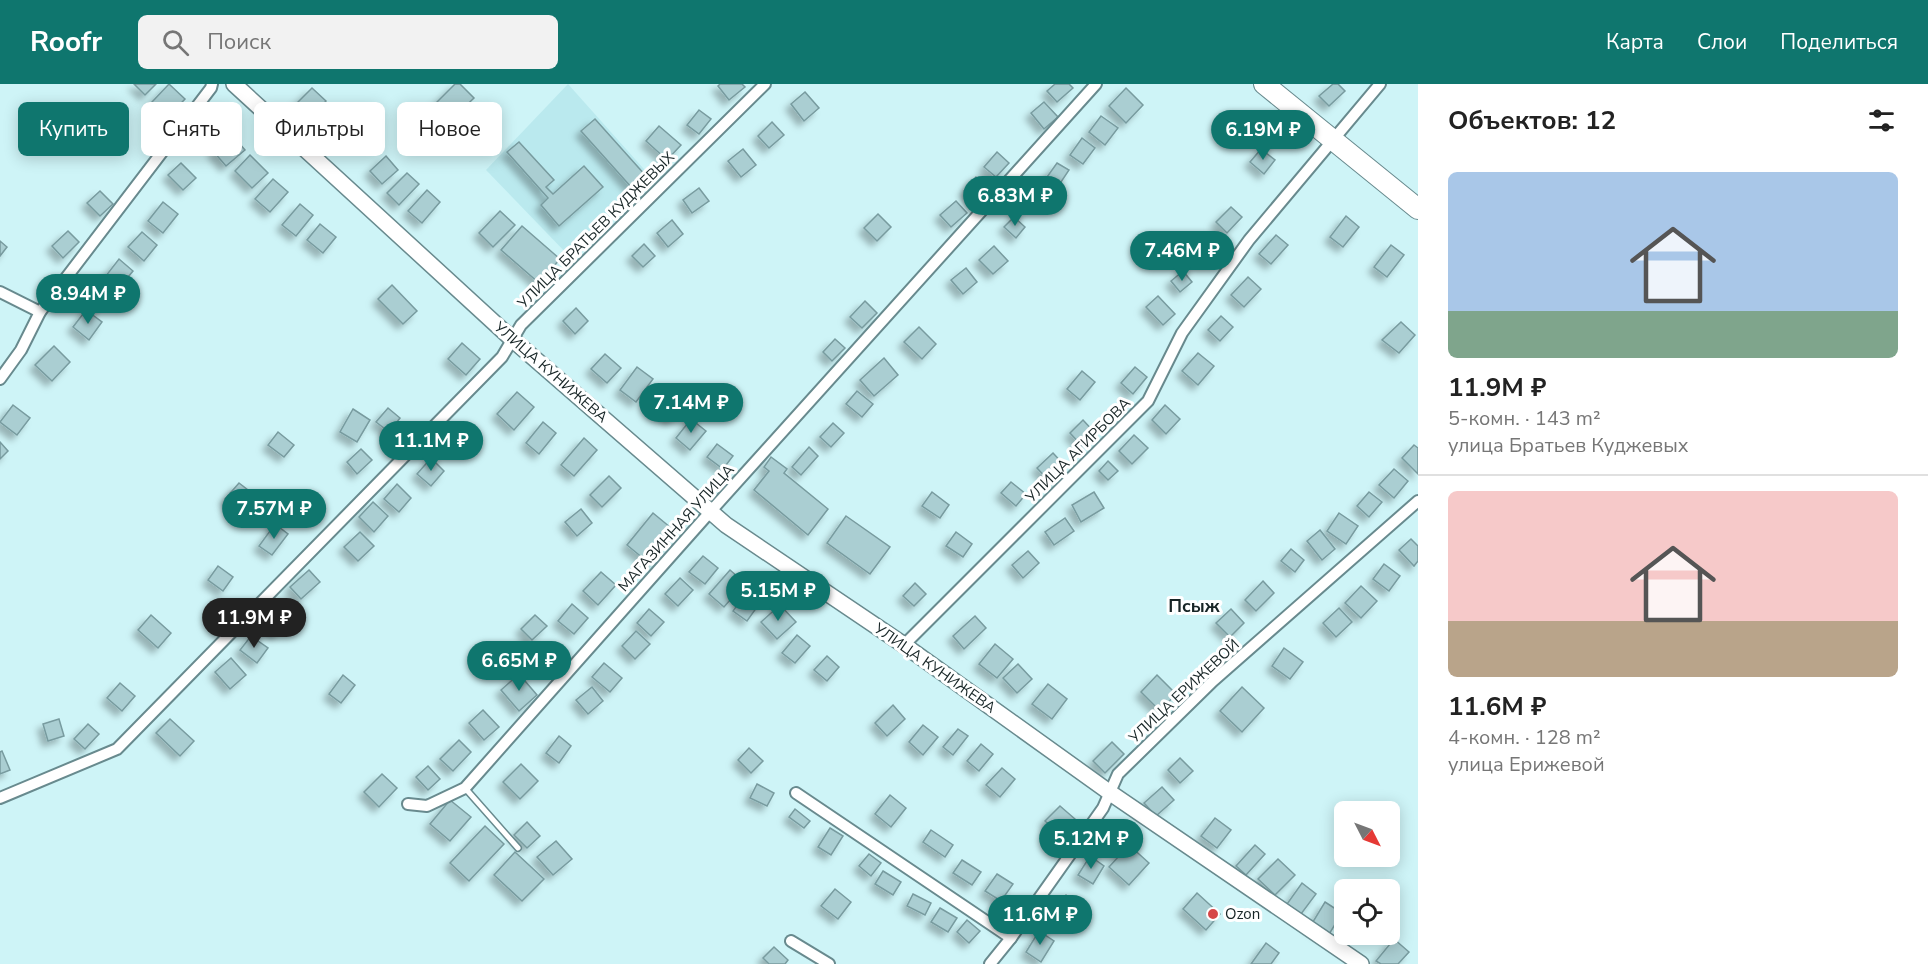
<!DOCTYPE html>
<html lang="ru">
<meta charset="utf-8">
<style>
body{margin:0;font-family:"Nunito Sans",sans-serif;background:#f2f2f2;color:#222;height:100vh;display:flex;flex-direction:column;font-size:22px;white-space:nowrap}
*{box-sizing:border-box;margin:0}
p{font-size:20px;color:#767676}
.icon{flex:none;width:33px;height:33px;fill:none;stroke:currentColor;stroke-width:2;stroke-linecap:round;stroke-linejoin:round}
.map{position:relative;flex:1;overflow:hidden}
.drawer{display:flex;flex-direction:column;background:#fff;width:510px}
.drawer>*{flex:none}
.hud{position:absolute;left:18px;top:18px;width:570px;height:54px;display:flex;gap:12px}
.needle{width:39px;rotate:132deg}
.tools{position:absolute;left:1334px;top:717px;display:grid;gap:12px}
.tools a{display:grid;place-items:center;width:66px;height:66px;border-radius:9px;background:#fff;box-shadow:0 3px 15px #0003;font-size:30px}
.price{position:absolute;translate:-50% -51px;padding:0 14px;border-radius:21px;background:#0f766e;color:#fff;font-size:20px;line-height:39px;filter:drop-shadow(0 2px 3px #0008)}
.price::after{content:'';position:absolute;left:50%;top:36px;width:18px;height:14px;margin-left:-9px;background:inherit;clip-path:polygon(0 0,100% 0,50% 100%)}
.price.active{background:#222;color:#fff}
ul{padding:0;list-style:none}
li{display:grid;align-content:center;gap:12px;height:318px;padding:0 30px}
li+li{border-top:2px solid #e0e0e0}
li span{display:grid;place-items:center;height:186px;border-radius:9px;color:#555}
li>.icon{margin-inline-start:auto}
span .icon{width:108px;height:108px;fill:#fffc;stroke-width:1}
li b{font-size:26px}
h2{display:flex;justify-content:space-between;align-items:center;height:72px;padding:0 30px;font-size:26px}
.pill{padding:0 21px;border-radius:9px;background:#fff;box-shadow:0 3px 15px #0003;font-size:21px;line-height:54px}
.pill.active{background:#0f766e;color:#fff}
header{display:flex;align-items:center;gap:36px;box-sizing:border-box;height:84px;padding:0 30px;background:#0f766e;color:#fff}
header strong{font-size:28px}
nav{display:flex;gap:33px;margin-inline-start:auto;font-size:21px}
.search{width:420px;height:54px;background:#f2f2f2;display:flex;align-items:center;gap:15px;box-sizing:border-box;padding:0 21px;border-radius:9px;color:#767676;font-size:22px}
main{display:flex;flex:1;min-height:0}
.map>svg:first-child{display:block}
</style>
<header>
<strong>Roofr</strong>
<div class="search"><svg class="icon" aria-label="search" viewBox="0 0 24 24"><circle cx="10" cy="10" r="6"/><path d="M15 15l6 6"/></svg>Поиск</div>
<nav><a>Карта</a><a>Слои</a><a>Поделиться</a></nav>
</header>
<main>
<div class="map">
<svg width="1418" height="880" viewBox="0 0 1418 880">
<defs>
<filter id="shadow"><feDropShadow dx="-5.5" dy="5.5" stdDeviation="3" flood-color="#0004"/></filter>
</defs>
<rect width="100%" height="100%" fill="#cef4f7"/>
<polygon fill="#bae9ee" points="568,0 651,93 569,172 486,86"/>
<g fill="#aaced2" stroke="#789b9f" stroke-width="1.5" filter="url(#shadow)">
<polygon points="134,0 156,0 145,11"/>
<polygon points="169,0 185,15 168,33 152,18"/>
<polygon points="455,0 460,0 474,14 443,44 427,28"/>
<polygon points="720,0 742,0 745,3 729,16 718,2"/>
<polygon points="1055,0 1069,0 1073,4 1057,18 1047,7"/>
<polygon points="1333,0 1338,0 1345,7 1329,22 1319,12"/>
<polygon points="312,4 326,17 309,35 295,21"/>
<polygon points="1126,4 1143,21 1126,39 1109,22"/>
<polygon points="805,8 819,24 804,37 791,20"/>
<polygon points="1044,18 1058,33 1044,45 1031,29"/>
<polygon points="699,26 711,35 699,50 687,41"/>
<polygon points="338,30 352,43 337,59 323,46"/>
<polygon points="1101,32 1118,44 1105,61 1089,48"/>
<polygon points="595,35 646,92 632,104 581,47"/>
<polygon points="772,38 784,51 769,64 758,52"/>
<polygon points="659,42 681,61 667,76 646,57"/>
<polygon points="232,51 245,66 226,82 213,67"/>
<polygon points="1082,54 1095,64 1083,80 1070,71"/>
<polygon points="519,58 554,96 546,103 553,110 584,82 603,103 559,142 541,121 548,114 507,68"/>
<polygon points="743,65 756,81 741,93 728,77"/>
<polygon points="1261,65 1275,76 1264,90 1250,78"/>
<polygon points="997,68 1009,79 996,93 984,83"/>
<polygon points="250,71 268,89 252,104 235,87"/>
<polygon points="386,72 398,86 382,100 370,87"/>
<polygon points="181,79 196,94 183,106 168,91"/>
<polygon points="1057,79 1069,86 1059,101 1047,93"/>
<polygon points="407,89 419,100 399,121 387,109"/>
<polygon points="976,93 991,105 979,119 964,107"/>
<polygon points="273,95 288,108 270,128 255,115"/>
<polygon points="699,104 709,117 692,129 683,116"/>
<polygon points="427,106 440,118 422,139 408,127"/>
<polygon points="100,107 113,120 100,132 87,119"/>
<polygon points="956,117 967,129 951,143 940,131"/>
<polygon points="163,118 178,130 163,149 148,137"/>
<polygon points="300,120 313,131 296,152 282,141"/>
<polygon points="1231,123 1242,133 1227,149 1216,138"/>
<polygon points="500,127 515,141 493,163 479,149"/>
<polygon points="878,130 891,143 877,157 864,144"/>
<polygon points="1346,132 1359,143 1343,163 1330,153"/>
<polygon points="1014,133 1025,143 1016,154 1004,143"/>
<polygon points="672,136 683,150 668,163 657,149"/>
<polygon points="320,140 336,153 323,169 307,156"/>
<polygon points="522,142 560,175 539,199 501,166"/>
<polygon points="68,147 79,158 63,174 52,162"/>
<polygon points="142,148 157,161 144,177 128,163"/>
<polygon points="1203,151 1216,162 1205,176 1191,166"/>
<polygon points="1276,151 1288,161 1271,180 1259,170"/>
<polygon points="0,157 7,163 0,172"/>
<polygon points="644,160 655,172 643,183 632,172"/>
<polygon points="1391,161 1404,171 1387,193 1374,183"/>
<polygon points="994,162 1008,177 993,190 979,176"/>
<polygon points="119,175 133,187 119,204 105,193"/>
<polygon points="966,184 977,198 963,210 951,196"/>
<polygon points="1183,187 1192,198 1180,208 1171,197"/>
<polygon points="1248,193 1261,205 1244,223 1231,211"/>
<polygon points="98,198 112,209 100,224 86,212"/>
<polygon points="392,201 417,227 403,240 378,215"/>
<polygon points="1158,212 1175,230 1163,241 1146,223"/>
<polygon points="865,217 877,229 862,244 850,233"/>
<polygon points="576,224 588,237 575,250 563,237"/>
<polygon points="86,226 102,238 89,256 73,243"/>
<polygon points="1221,232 1233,243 1220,257 1208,246"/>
<polygon points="1401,238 1415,251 1399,269 1382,256"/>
<polygon points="919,243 936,260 922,275 904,258"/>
<polygon points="835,255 845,264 832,277 823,268"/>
<polygon points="462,259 480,275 466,291 448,275"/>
<polygon points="54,262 70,278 52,297 35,281"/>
<polygon points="1198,269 1214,282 1198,301 1182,287"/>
<polygon points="605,270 621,284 607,299 591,285"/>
<polygon points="884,274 898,291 874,312 860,296"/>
<polygon points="637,283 653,295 636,318 620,306"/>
<polygon points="1135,283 1147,293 1133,310 1121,299"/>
<polygon points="1082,287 1095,298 1080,316 1067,305"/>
<polygon points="670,303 687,321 671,336 654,319"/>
<polygon points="857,307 873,320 862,333 846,320"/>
<polygon points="517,308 534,323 514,346 497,330"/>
<polygon points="13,321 30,334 17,351 0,338"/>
<polygon points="1165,321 1180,335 1166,350 1152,336"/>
<polygon points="388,324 400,334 389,348 376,338"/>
<polygon points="353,325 370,336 357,358 340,348"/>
<polygon points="691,335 706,347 690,366 676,354"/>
<polygon points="1083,336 1095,349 1082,362 1070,349"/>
<polygon points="543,338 556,349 539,370 526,359"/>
<polygon points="833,339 844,349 831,363 820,353"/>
<polygon points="278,348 294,361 284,373 268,361"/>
<polygon points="1134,351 1148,364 1132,380 1119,367"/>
<polygon points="584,354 597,366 574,392 561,381"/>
<polygon points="0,358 8,367 0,375"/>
<polygon points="717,360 733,372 723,385 707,373"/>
<polygon points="1414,361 1418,364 1418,390 1402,374"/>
<polygon points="809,363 818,372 801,391 792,383"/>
<polygon points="361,365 372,376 357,390 347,378"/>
<polygon points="1053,369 1066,383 1050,398 1037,384"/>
<polygon points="771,373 787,385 784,389 828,425 808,451 754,406 769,387 764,383"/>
<polygon points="431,374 444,387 431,402 417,390"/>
<polygon points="1108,377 1118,387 1108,396 1099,387"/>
<polygon points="1394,385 1408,397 1394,414 1379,401"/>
<polygon points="609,392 621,404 602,423 590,411"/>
<polygon points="1011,398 1026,410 1016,422 1001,409"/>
<polygon points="239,399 257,413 244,430 225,415"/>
<polygon points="397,400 411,414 399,428 384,415"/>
<polygon points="932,408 949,421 940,434 922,422"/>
<polygon points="1094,408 1104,424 1081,438 1072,421"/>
<polygon points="1369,408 1382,418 1369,433 1357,422"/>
<polygon points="373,418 388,432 374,448 359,433"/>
<polygon points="581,425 592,439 577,452 565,438"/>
<polygon points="653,429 676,448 650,480 627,461"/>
<polygon points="1339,429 1358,442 1346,460 1327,447"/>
<polygon points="846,432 890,463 870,490 827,459"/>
<polygon points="1065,434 1074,447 1054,461 1045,448"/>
<polygon points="275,440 288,450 272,471 259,462"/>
<polygon points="1320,446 1335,465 1322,476 1307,457"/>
<polygon points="360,448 374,462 358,477 344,463"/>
<polygon points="956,448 972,460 963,473 946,462"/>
<polygon points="1411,455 1418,462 1418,477 1414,482 1399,466"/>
<polygon points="1291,465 1304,476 1295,488 1281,477"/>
<polygon points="1028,467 1039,479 1023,494 1012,481"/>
<polygon points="703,472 718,484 705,500 689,488"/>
<polygon points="1384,480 1400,492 1389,507 1373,495"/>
<polygon points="218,482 233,493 223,507 208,496"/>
<polygon points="309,486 320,498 301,515 290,503"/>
<polygon points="730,486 745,499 724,523 709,510"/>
<polygon points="601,488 616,501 598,521 583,507"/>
<polygon points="680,494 693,506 678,522 665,510"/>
<polygon points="1263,497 1274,509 1256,527 1245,516"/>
<polygon points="915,499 926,510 914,522 903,512"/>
<polygon points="751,502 765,512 747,537 733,527"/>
<polygon points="1361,502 1377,517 1361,534 1345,519"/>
<polygon points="572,520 588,534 574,550 558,537"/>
<polygon points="780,521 796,538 777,555 761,538"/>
<polygon points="276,524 289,534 277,550 265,540"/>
<polygon points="1339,524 1352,538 1336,553 1323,539"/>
<polygon points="649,525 664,538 651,552 637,539"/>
<polygon points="1231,525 1244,539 1230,553 1216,539"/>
<polygon points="151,531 171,549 158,564 138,546"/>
<polygon points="535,531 547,542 532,556 521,545"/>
<polygon points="975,532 986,544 964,565 953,552"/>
<polygon points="636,547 650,560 635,575 622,562"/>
<polygon points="797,551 810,562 795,579 782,569"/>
<polygon points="251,552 268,564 257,579 240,566"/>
<polygon points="995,560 1013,575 997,594 979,580"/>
<polygon points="1284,564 1303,578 1290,595 1272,582"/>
<polygon points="827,572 839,583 827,597 814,586"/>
<polygon points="231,574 246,591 230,605 215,588"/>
<polygon points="604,579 622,594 610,608 592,593"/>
<polygon points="1018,580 1032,595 1017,609 1003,594"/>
<polygon points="519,590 537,611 519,627 501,606"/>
<polygon points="343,591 355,601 341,619 329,610"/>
<polygon points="1157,591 1176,610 1160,627 1141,608"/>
<polygon points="120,599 135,612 122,627 107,614"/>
<polygon points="1048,600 1067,615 1052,635 1032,620"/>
<polygon points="592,603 603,617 588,630 576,616"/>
<polygon points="1242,603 1264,624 1242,648 1220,627"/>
<polygon points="893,621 905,635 887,652 875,639"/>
<polygon points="483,626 499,643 484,656 469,639"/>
<polygon points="59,635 64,652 48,657 43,640"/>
<polygon points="170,635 194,657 180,672 156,649"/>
<polygon points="88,640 99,650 85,665 74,655"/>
<polygon points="923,641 938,653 923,671 909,658"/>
<polygon points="958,645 968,652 953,671 943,663"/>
<polygon points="559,652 571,662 559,679 546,669"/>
<polygon points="459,656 471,668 453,687 440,675"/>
<polygon points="1112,658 1124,670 1105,689 1093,677"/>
<polygon points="981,660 993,670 979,687 967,677"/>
<polygon points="749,664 763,677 751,689 738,676"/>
<polygon points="2,667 10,686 0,690 0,668"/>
<polygon points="1180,674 1193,687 1180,699 1168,686"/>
<polygon points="521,680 538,697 520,715 503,698"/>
<polygon points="428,682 440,695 428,706 416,693"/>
<polygon points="1002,684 1015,695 1000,713 986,701"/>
<polygon points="382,690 397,704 379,723 364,708"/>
<polygon points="757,700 774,709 767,722 750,714"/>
<polygon points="1162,703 1174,716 1156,732 1144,719"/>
<polygon points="890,711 906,724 891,743 875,730"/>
<polygon points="450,716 471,733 450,757 430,740"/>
<polygon points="1060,722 1075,735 1060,751 1045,737"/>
<polygon points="795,725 810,737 804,744 789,733"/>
<polygon points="1215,734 1231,746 1217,764 1201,752"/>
<polygon points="527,738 540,752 527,764 514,751"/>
<polygon points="485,742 504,760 469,797 450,779"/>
<polygon points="830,744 843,752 831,771 818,763"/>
<polygon points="931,746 953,761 945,773 923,758"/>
<polygon points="556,757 572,775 553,791 537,773"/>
<polygon points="1129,761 1149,779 1129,801 1109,783"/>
<polygon points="1255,761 1265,770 1246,791 1236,782"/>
<polygon points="515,768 544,795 522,817 494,791"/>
<polygon points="869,770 881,779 871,792 859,782"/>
<polygon points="1090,772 1104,782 1093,800 1078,791"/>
<polygon points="1278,775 1295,791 1275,811 1258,795"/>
<polygon points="962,776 981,788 972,801 953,789"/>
<polygon points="883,787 901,798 893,811 875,800"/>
<polygon points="997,790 1013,800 1001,817 985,807"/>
<polygon points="1302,799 1316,810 1301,830 1287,820"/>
<polygon points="835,805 851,818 838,835 821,822"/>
<polygon points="1197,809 1220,830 1206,846 1183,825"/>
<polygon points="913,810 931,819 925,831 907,822"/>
<polygon points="1066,811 1078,823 1061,841 1049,830"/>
<polygon points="1325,818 1342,829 1328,852 1311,841"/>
<polygon points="940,824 957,834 948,848 931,838"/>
<polygon points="967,836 980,847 969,859 957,848"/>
<polygon points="1039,847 1054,857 1041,878 1026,868"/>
<polygon points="1394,855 1409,868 1398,880 1381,880 1376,877"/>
<polygon points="1266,859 1279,869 1271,880 1251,880"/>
<polygon points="774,863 788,876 785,880 769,880 763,874"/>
</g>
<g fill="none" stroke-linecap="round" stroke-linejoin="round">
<defs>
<polyline id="lane" points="465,704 518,764"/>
<g id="street">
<polyline points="0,208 40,228"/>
<polyline points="0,295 21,266 40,228 211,4 212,0"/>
<polyline points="904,561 1148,317 1182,249 1249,156 1380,0"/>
<polyline points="796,709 1011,854"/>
<polyline points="0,714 117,665 502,273 521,241 765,0"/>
<polyline points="408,720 427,722 465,704 710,428 1096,0"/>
<polyline points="791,857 829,880"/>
<polyline points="990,880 1011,854 1103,724 1118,690 1213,597 1418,417"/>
</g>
<polyline id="secondary" points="234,0 512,255 726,441 904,561 1109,708 1361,880"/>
<polyline id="highway" points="1264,0 1418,125"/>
</defs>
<use href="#lane" stroke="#688a8e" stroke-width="8"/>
<use href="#street" stroke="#688a8e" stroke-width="14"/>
<use href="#secondary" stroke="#688a8e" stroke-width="18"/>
<use href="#highway" stroke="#688a8e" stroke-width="22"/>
<use href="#lane" stroke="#fff" stroke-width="5"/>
<use href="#street" stroke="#fff" stroke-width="10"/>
<use href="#secondary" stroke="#fff" stroke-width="15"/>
<use href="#highway" stroke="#fff" stroke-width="20"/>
</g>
<circle fill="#d64647" stroke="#fff" stroke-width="2" cx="1213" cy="830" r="6"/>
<g text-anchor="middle" stroke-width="6" stroke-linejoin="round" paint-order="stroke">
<g font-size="15" fill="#172526" stroke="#fff">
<text transform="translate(596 146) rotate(-45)" y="5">УЛИЦА БРАТЬЕВ КУДЖЕВЫХ</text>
<text transform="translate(551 288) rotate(41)" y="5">УЛИЦА КУНИЖЕВА</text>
<text transform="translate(1078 366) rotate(-45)" y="5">УЛИЦА АГИРБОВА</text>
<text transform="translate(676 444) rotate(-48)" y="5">МАГАЗИННАЯ УЛИЦА</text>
<text transform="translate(935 584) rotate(35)" y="5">УЛИЦА КУНИЖЕВА</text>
<text transform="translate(1184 607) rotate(-43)" y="5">УЛИЦА ЕРИЖЕВОЙ</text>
</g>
<g font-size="15" fill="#172526" stroke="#fff" text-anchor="start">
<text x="1225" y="835">Ozon</text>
</g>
<g font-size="18" font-weight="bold" fill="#172526" stroke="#fff">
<text x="1194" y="528">Псыж</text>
</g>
</g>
</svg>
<div class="tools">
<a><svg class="needle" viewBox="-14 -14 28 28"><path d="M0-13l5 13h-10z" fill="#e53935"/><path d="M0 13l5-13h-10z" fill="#767676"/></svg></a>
<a><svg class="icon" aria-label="locate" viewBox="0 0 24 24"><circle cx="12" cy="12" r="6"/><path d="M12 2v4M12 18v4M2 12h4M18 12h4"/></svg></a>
</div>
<b class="price" style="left:1263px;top:77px">6.19M ₽</b>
<b class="price" style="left:1015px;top:143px">6.83M ₽</b>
<b class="price" style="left:1182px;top:198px">7.46M ₽</b>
<b class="price" style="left:88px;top:241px">8.94M ₽</b>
<b class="price" style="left:691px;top:350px">7.14M ₽</b>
<b class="price" style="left:431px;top:388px">11.1M ₽</b>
<b class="price" style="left:274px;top:456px">7.57M ₽</b>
<b class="price" style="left:778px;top:538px">5.15M ₽</b>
<b class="price active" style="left:254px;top:565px">11.9M ₽</b>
<b class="price" style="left:519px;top:608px">6.65M ₽</b>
<b class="price" style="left:1091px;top:786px">5.12M ₽</b>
<b class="price" style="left:1040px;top:862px">11.6M ₽</b>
<div class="hud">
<a class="pill active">Купить</a>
<a class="pill">Снять</a>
<a class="pill">Фильтры</a>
<a class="pill">Новое</a>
</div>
</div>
<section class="drawer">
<h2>Объектов: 12<svg class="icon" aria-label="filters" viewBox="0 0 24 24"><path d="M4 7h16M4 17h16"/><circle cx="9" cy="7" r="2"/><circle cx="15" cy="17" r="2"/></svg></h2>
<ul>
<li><span style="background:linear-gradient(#a9c7e8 75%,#7fa58c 0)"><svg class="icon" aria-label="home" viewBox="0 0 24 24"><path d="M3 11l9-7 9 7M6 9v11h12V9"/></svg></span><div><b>11.9M ₽</b><p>5-комн. · 143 m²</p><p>улица Братьев Куджевых</p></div></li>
<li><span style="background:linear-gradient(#f6c9c9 70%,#b9a48a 0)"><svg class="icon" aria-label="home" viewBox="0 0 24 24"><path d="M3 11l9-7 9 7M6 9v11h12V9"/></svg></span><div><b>11.6M ₽</b><p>4-комн. · 128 m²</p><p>улица Ерижевой</p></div></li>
</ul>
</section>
</main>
